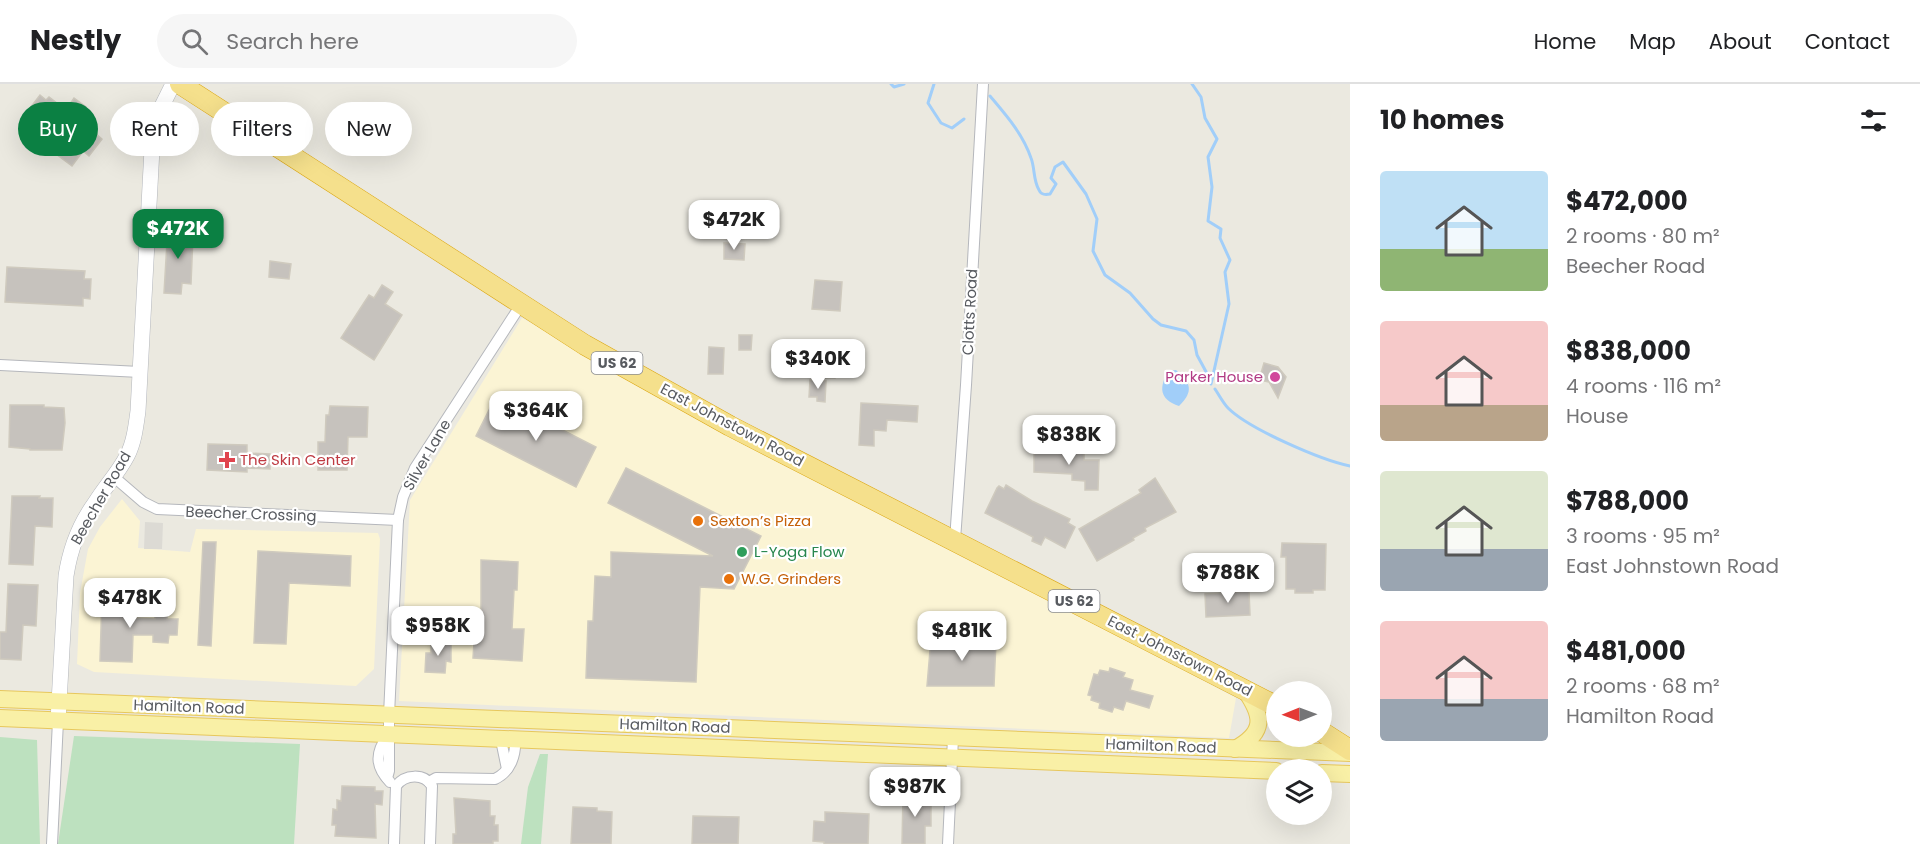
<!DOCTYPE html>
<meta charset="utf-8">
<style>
body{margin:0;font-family:Poppins,sans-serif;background:#f6f6f6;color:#202124;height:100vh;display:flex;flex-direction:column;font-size:22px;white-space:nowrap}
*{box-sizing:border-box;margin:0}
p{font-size:20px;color:#757577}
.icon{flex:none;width:33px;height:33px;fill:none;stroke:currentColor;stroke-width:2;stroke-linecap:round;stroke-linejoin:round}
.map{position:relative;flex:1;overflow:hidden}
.sheet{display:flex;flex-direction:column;background:#fff;width:570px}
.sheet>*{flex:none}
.hud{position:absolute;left:18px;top:18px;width:570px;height:54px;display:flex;gap:12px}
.needle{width:39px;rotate:269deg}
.controls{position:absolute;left:1266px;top:597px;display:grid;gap:12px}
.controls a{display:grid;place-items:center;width:66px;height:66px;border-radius:50%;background:#fff;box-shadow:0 6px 24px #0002;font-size:30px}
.price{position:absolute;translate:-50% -51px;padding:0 14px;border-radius:12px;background:#fff;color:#222;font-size:20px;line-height:39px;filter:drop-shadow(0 2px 3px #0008)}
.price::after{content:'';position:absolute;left:50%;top:36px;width:18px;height:14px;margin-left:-9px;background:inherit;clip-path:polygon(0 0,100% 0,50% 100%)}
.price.current{background:#0b8043;color:#fff}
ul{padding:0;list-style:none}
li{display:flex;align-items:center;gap:18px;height:150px;padding:0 30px}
li span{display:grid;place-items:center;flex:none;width:168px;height:120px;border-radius:6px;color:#555}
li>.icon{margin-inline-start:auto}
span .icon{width:72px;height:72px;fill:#fffc;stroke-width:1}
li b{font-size:26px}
h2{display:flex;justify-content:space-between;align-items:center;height:72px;padding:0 30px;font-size:26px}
.pill{padding:0 21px;border-radius:27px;background:#fff;box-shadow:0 6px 24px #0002;font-size:21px;line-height:54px}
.pill.current{background:#0b8043;color:#fff}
header{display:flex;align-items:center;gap:36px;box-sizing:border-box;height:84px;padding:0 30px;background:#fff;border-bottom:2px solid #e0e0e0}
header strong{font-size:28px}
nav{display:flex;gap:33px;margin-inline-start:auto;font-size:21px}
.search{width:420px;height:54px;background:#f6f6f6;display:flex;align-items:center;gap:15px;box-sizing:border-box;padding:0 21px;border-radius:33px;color:#757577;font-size:22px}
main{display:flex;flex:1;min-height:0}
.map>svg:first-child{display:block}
</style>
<header>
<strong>Nestly</strong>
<div class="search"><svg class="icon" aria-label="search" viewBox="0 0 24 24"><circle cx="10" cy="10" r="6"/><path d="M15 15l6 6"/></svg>Search here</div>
<nav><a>Home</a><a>Map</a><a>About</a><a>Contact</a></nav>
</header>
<main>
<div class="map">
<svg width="1350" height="760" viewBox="0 0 1350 760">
<rect width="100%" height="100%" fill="#ebe9e0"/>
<g fill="#fbf4d4">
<polygon points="522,234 1236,614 1229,654 399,617 410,416"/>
<polygon points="122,415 140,437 138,464 190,468 196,445 378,449 380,455 374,585 356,602 94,588 77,580 80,509 88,465 100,443"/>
</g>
<polygon fill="#dcdad4" points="145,438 163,439 162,465 144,465"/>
<g fill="#bde1bf">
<polygon points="74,652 300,660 294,760 58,760"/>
<polygon points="0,653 37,656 40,760 0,760"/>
<polygon points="540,670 548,670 541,760 521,760 528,703"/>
</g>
<path fill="#a1cef9" d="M1176 286C1191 299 1194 307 1179 322 1159 315 1159 304 1168 287Z"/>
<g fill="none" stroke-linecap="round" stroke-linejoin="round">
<g stroke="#a1cef9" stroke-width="3">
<polyline points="891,0 894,3 904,0"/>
<polyline points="934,0 928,19 941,39 952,44 964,35"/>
<polyline points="1192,0 1201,13 1205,34 1217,55 1208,73 1212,103 1208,137 1221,145 1220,154 1230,176 1225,188 1229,220 1211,300"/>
<path d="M990 12C1006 31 1023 50 1031 74 1035 84 1033 96 1039 106 1041 111 1045 111 1050 110L1056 100 1051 94 1055 83 1063 78 1086 110 1097 135 1093 167 1105 191 1130 209 1153 235 1161 241 1186 247 1194 256 1197 271 1210 295"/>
<path d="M1215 305C1219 311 1223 319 1228 324 1249 345 1321 376 1350 382"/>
</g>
</g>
<g fill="#c6c2bd" stroke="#cfcabe" stroke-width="1.5">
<polygon points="40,11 46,16 49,13 66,26 74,14 86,23 78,34 96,47 95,49 102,55 89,72 83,67 72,82 24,46 34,33 27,28"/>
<polygon points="168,141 183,142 183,151 193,152 191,200 182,199 181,210 164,209"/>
<polygon points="724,159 745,160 744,176 724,175"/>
<polygon points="270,177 291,180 289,195 269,193"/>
<polygon points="7,183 85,187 84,195 91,195 90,215 83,214 83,222 5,218"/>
<polygon points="815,196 842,198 840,227 812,225"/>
<polygon points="382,201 393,208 385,220 402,231 374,276 341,254 369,211 374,214"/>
<polygon points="739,251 752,251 751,266 739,266"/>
<polygon points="709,263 724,264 723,290 708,290"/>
<polygon points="820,264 836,265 835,294 819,294"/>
<polygon points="1264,279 1278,283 1286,293 1278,314 1269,298 1259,296"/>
<polygon points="810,296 826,297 825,318 817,317 817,313 809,313"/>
<polygon points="496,312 596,363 576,403 476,352"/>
<polygon points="861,319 918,322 917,338 887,336 886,347 874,346 874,362 859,361"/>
<polygon points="10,321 44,321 44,323 64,324 65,339 62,366 30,366 30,365 9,363"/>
<polygon points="330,322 368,323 367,353 348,353 347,386 318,386 318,358 325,358 326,331 329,331"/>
<polygon points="208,360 247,361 247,369 270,370 270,385 247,384 247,388 207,386"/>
<polygon points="1058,363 1084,366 1084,376 1099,376 1098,406 1085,406 1085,397 1072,396 1072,390 1034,388 1034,367 1058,368"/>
<polygon points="626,384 761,452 734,505 700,503 696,598 586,594 588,537 593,537 595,492 611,493 611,468 713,472 608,419"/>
<polygon points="1155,394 1176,428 1145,444 1146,447 1133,454 1134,456 1097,477 1079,445 1141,409 1139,406"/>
<polygon points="1006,401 1032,417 1070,435 1068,439 1075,443 1065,464 1045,453 1041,461 1032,457 1033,453 985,429 997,404 999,402 1004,405"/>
<polygon points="12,412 40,412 39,414 53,414 52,443 35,442 33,481 9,480"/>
<polygon points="203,458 216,458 211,562 198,561"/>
<polygon points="1282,459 1326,460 1325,506 1313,506 1313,509 1295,509 1295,505 1286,505 1286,473 1281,473"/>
<polygon points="258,467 351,472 350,502 289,499 286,560 254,559"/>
<polygon points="481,476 518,478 517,506 514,506 512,545 524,545 522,577 473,574 475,543 481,543"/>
<polygon points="8,500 38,501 36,542 23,541 21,576 0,575 0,548 6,548"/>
<polygon points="1249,507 1250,531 1206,533 1205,510"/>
<polygon points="102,512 130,513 129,532 134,532 134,534 155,535 155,524 167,524 167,535 178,535 177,551 169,551 168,559 153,558 153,551 133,551 132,578 100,577"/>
<polygon points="982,548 993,549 993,557 996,558 994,602 927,602 931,555 982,556"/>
<polygon points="431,556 451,557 451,578 446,577 445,589 425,588 426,569 431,569"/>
<polygon points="1110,584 1125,589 1123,593 1133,596 1130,606 1153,612 1149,624 1126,617 1123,626 1114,623 1112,628 1099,624 1100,619 1091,616 1092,612 1088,611 1094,590 1098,591 1100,586 1109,588"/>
<polygon points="342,702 375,703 375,707 383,707 382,721 375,720 376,754 335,752 336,741 332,741 333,725 337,726 337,716 341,717"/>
<polygon points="903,709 926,709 926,721 931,722 931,742 925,742 925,760 902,760"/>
<polygon points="454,714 490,717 490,732 495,732 494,741 498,741 498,757 493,757 493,760 453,760 453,750 456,750"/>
<polygon points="573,723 597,724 597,727 612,728 611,760 571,760"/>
<polygon points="825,728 869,730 868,760 824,760 824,758 813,757 814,737 825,738"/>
<polygon points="693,732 739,733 738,760 692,760"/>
</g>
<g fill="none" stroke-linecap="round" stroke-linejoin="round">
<defs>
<g id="street">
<polyline points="0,281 140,288"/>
<polyline points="114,393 143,418 157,425 398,436"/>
<polyline points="955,456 966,301 983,0"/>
<path d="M388 651C375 669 375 682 390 698"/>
<polyline points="501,656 507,685"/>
<polyline points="387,694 389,687 389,631 398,436 403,413 415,384 522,219"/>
<path d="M429 698 436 694 495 695C510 688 516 672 515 656"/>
<polyline points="52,760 58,637"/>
<path d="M394 760 396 702C405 690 424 689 432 702L430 760"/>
<polyline points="948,760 953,654"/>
</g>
<path id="secondary" d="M58 637 66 492C70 465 79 441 95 419 105 403 118 389 127 372 134 359 136 342 138 327L153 46 157 32 173 0"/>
<g id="primary">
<polyline points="0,615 1350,669"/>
<polyline points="0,634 1276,687"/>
<path d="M1235 665C1266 648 1263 632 1245 606"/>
<polyline points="1322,689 1350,690"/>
</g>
<g id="highway">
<polyline points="180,0 585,261 730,342 1276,622"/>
<polyline points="1322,648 1350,666"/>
</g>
</defs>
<use href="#street" stroke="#b5b7bc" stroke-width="12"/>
<use href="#secondary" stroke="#b3b6bc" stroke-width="16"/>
<use href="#primary" stroke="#e7c75c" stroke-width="18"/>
<use href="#highway" stroke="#dba50f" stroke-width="21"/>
<use href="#street" stroke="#fff" stroke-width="10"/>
<use href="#secondary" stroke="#fff" stroke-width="15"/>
<use href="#primary" stroke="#f9f0a6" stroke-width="16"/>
<use href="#highway" stroke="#f5e08c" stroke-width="20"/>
</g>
<circle fill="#d1479c" stroke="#fff" stroke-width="2" cx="1275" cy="293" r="6"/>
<path fill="#e0444e" stroke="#fff" stroke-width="2" d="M224 367h6v6h6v6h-6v6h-6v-6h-6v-6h6z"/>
<g fill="#e8710a" stroke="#fff" stroke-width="2">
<circle cx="698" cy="437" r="6"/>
<circle cx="729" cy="495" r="6"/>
</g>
<circle fill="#2e9e5b" stroke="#fff" stroke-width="2" cx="742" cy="468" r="6"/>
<g text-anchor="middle" stroke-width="4.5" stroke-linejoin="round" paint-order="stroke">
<g fill="#fff" stroke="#8a8c90" stroke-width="1.5">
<rect x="591.5" y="268" width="51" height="22" rx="4.5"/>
<rect x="1048.5" y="506" width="51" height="22" rx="4.5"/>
</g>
<g font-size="14" font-weight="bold" fill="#585b60">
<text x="617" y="284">US 62</text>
<text x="1074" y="522">US 62</text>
</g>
<g font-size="15" fill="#585b60" stroke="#fff">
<text transform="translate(970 228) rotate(-87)" y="5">Clotts Road</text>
<text transform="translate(732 341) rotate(28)" y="5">East Johnstown Road</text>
<text transform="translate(427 371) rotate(-60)" y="5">Silver Lane</text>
<text transform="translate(101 414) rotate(-60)" y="5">Beecher Road</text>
<text transform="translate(251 430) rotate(2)" y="5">Beecher Crossing</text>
<text transform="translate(1180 572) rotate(27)" y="5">East Johnstown Road</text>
<text transform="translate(189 623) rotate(2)" y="5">Hamilton Road</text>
<text transform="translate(675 642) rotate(2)" y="5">Hamilton Road</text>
<text transform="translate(1161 662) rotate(2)" y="5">Hamilton Road</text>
</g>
<g font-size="15" fill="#b23c85" stroke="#fff" text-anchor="end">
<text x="1263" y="298">Parker House</text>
</g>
<g font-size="15" fill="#be3a42" stroke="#fff" text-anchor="start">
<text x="240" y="381">The Skin Center</text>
</g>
<g font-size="15" fill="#c56008" stroke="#fff" text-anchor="start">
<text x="710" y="442">Sexton’s Pizza</text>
<text x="741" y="500">W.G. Grinders</text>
</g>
<g font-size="15" fill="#27864d" stroke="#fff" text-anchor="start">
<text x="754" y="473">L-Yoga Flow</text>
</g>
</g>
</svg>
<div class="controls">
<a><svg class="needle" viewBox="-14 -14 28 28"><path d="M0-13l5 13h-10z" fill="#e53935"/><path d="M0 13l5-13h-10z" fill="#757577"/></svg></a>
<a><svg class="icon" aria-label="layers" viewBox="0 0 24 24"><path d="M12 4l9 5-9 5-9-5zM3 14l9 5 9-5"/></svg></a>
</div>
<b class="price" style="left:734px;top:167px">$472K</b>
<b class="price current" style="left:178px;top:176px">$472K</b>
<b class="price" style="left:818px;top:306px">$340K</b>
<b class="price" style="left:536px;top:358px">$364K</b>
<b class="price" style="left:1069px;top:382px">$838K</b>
<b class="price" style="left:1228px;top:520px">$788K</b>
<b class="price" style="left:130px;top:545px">$478K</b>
<b class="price" style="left:438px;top:573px">$958K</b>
<b class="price" style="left:962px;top:578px">$481K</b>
<b class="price" style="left:915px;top:734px">$987K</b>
<div class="hud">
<a class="pill current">Buy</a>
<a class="pill">Rent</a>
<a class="pill">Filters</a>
<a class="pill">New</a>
</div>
</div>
<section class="sheet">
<h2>10 homes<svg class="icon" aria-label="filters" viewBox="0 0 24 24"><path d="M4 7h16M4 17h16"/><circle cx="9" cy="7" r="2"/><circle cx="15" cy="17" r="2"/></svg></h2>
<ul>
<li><span style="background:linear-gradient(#bfe0f5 65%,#8fb573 0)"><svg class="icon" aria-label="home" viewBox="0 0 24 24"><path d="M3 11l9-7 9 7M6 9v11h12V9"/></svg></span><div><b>$472,000</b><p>2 rooms · 80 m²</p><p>Beecher Road</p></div></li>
<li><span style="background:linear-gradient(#f6c9c9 70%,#b9a48a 0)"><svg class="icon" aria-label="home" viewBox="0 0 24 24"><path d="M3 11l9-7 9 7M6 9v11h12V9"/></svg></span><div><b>$838,000</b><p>4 rooms · 116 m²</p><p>House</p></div></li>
<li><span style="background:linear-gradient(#dfe7d0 65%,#9aa5b1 0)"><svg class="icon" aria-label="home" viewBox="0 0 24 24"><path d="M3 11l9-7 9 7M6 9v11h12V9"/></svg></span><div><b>$788,000</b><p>3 rooms · 95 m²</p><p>East Johnstown Road</p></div></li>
<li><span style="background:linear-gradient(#f6c9c9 65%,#9aa5b1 0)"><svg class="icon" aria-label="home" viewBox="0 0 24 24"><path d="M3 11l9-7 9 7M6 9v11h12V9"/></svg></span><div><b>$481,000</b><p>2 rooms · 68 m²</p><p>Hamilton Road</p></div></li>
</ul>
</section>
</main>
